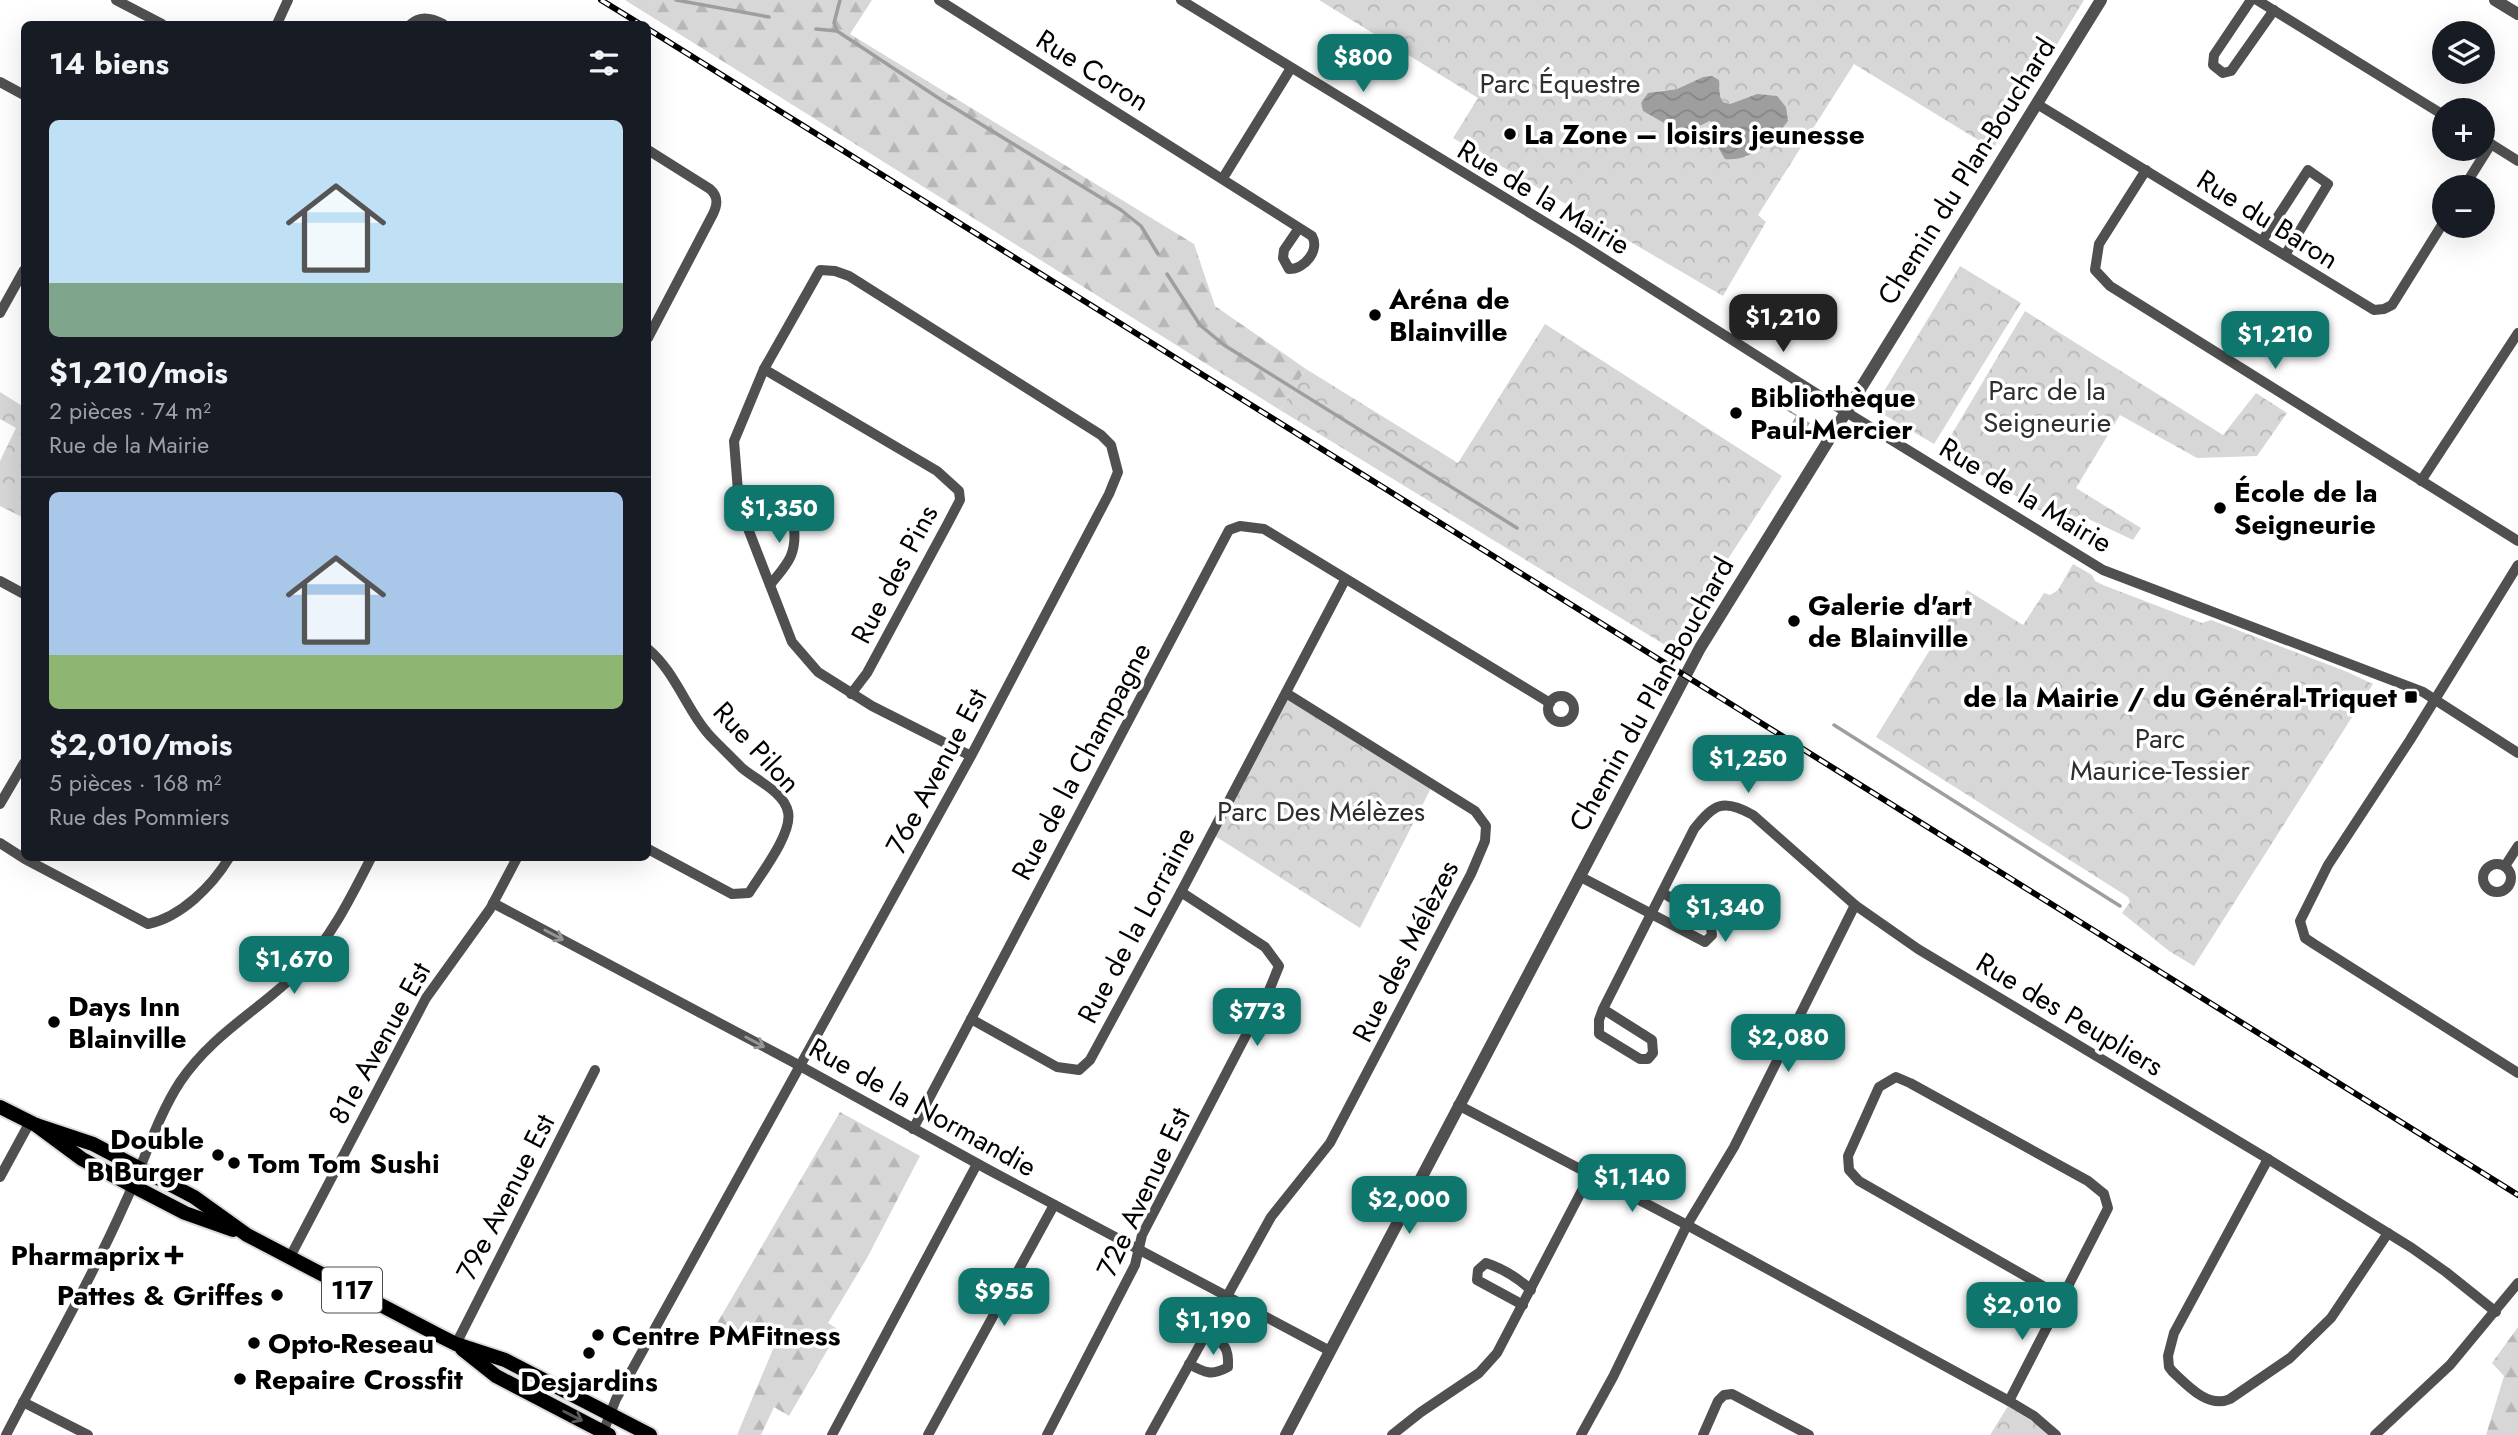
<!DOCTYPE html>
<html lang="fr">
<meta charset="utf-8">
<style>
body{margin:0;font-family:Jost,sans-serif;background:#20242c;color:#f1f3f6;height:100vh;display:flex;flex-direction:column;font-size:26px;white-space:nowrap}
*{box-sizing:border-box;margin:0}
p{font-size:23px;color:#9ea1a6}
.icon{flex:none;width:38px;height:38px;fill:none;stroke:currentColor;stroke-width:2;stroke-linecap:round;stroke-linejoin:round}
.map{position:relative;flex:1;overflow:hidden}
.details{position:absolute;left:21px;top:21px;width:630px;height:840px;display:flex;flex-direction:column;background:#171b24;border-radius:10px;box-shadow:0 7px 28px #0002}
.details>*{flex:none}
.tools{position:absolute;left:2432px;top:21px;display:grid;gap:14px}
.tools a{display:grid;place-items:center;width:63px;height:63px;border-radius:50%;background:#171b24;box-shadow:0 7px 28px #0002;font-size:35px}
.price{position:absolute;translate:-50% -60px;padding:0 16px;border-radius:14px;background:#0f766e;color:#fff;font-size:23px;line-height:46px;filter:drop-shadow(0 2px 4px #0008)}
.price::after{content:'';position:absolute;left:50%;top:42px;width:21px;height:16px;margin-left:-10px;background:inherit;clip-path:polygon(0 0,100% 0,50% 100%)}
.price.active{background:#222;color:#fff}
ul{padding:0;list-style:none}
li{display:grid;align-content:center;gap:14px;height:371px;padding:0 28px}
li+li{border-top:2px solid #363941}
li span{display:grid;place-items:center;height:217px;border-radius:10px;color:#555}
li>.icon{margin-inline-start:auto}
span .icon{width:126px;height:126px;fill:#fffc;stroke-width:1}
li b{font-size:30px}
h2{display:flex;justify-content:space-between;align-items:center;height:84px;padding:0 28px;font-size:30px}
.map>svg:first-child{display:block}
</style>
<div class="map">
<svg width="2518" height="1435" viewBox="0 0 2518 1435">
<defs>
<pattern id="forest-firs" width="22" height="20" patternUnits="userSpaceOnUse" patternTransform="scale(1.75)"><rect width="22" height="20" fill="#d7d7d7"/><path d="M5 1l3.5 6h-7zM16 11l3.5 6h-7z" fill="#b7b7b7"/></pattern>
<pattern id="park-crowns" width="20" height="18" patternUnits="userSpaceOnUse" patternTransform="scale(1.75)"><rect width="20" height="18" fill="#d7d7d7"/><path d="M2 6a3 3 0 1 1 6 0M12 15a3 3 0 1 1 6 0" fill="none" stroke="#b7b7b7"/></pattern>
<pattern id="water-waves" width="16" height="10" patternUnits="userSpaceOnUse" patternTransform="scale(1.75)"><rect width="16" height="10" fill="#9e9e9e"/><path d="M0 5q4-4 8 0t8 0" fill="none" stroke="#868686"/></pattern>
</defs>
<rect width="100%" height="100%" fill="#fff"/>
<g fill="url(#forest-firs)">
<polygon points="625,0 872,0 850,34 1194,244 1215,306 1306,369 1280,410"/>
<polygon points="840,1112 920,1156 867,1258 828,1323 839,1330 789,1416 774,1407 761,1435 737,1435 776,1342 750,1323 725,1340 712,1332"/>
<polygon points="2518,1327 2518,1435 2486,1435 2504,1376 2492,1363"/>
</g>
<g fill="url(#park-crowns)" fill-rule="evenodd">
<path d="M1319 0H2084L1993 149 1854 64 1758 215 1766 222 1723 296 1453 138 1478 98ZM1703 77 1720 87V96L1723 102 1730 104 1757 94 1788 121 1774 140 1746 157 1719 149V126L1710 121 1687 132 1643 111 1641 103 1659 91 1677 89Z"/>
<polygon points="1960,266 2021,303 1934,444 1876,410 1875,406"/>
<polygon points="2025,311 2223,435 2256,393 2287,413 2257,456 2197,458 2120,415 2076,488 2141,528 2133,540 2080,515 2062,524 1965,465 1940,454"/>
<polygon points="1545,324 1782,476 1670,648 1280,410 1306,369 1458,463"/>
<polygon points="0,392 24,407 24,518 0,506 0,461 16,428 0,419"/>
<polygon points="2073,564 2092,575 2095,581 2103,585 2202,623 2211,620 2345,671 2373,684 2194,966 2169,951 2122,913 2130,902 2128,897 1876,737 1967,590 2023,625 2044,593 2050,595 2058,590"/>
<polygon points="1288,697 1431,788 1360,928 1215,836"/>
<polygon points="2008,1406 2054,1435 1990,1435"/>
</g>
<g fill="url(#water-waves)">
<path d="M1712 76 1719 80 1720 96 1723 102 1730 104 1757 94 1777 96 1786 107 1788 121C1774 141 1751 162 1725 159L1719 149V127L1710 121 1687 132H1680L1643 111 1641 103 1648 93 1677 89 1703 77Z"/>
<polygon points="1758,391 1810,423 1800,437 1789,428 1796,416 1757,393"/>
</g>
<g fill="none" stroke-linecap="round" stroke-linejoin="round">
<g stroke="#9e9e9e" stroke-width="3.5">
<polyline points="676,0 769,17"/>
<polyline points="816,29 837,31 940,99 1121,210 1141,226 1158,254"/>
<polyline points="837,31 834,23 840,0"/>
<polyline points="1167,274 1200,325 1224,345 1517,528"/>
<polyline points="1834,725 2120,906"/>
</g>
<defs>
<g id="primary">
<polyline points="0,1107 36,1125 82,1159 133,1186 185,1213 233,1230"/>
<polyline points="36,1125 93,1144 194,1197 247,1235 440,1336 456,1344 505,1360 650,1435"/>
<polyline points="462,1349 496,1376 609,1435"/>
</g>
</defs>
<use href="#primary" stroke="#dbdbdb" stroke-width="18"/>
<g stroke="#505050" stroke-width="10">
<polyline points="116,0 162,24"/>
<path d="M939 0 1312 236C1320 250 1305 269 1289 269L1283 258 1284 250 1299 228"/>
<polyline points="1181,0 1576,241 1833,404 2103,570 2423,692 2518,753"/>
<polyline points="2251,0 2214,55 2213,65 2223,73 2231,71 2274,10"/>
<polyline points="2257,0 2445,116"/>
<polyline points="277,24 288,0"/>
<path d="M411 24C421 15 432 18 443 24"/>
<polyline points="0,82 24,95"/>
<polyline points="2037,104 2374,310 2384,309 2392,305 2445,220"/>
<polyline points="2483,139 2518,161"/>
<path d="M648 150 710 189C718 196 718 204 713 214L648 338"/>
<polyline points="2146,170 2099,244 2095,270 2110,286 2518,541"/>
<polyline points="1223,178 1291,68"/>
<polyline points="2464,187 2491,144"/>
<polyline points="2262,241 2308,170 2328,184 2285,255"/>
<polyline points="0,313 24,270"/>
<polyline points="764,369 937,471 959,491 960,500 948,523 867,673 851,694"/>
<polyline points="2421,481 2518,333"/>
<path d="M747 526 765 518 784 519 794 528C797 556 786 565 770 585"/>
<polyline points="2518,565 2410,740 2328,865 2300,921 2305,938 2314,944 2518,1073"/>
<polyline points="0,581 24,594"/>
<path d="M648 649C677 673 688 715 715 741 724 750 733 759 742 768 756 780 784 792 788 812 793 833 760 875 749 893L732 894 648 849"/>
<circle cx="1561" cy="709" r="13"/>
<polyline points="0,804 24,763"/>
<path d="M0 843 25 859 148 924C181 917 212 886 229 858"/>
<circle cx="2497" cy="878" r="14"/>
<polyline points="2505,866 2518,846"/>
<polyline points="1579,876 1705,942 1712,935 1710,921 1663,893"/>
<polyline points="493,903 791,1061 989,1170 1330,1351"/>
<path d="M1603 1009 1652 1040 1653 1053 1648 1059H1640L1599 1034V1020L1603 1009 1694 829C1714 804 1723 798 1753 815L1855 905 1918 949 2268 1159 2412 1248 2446 1272 2496 1312"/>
<polyline points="971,1019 1057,1067 1079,1070 1090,1060 1181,892 1345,580"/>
<polyline points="1458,1105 1687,1225 2009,1401 2034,1416 2056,1435"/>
<polyline points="913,1129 1229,530 1240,526 1264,529 1550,703"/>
<path d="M2268 1159 2174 1333 2168 1356 2169 1367 2172 1371C2187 1385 2208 1409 2230 1399L2290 1358 2331 1318 2388 1233"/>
<polyline points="0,1177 30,1122"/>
<polyline points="290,1257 426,998 490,909 517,858"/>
<path d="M1523 1305 1477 1280 1478 1270 1486 1263C1504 1269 1517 1277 1531 1290"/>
<polyline points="456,1344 595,1070"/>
<path d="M1189 1364C1205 1373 1212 1376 1228 1367 1229 1346 1224 1344 1207 1333"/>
<polyline points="2009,1401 2104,1216 2108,1208 2104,1194 2088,1181 1910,1083 1896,1077 1879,1087 1848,1156 1849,1170 1859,1181 2062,1297"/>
<polyline points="23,1402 88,1435"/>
<path d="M6 1435C46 1358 90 1282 125 1203 144 1163 156 1119 180 1082 213 1033 260 1010 300 970 331 938 351 897 371 858"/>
<polyline points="602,1435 616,1399 971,756 1109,494 1118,472 1111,445 1101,435 849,276 835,271 820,270 764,369 734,441 738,491 747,526 792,642 818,672 872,706 971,756"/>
<polyline points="832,1435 977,1164"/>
<polyline points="928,1435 1054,1205"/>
<polyline points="1047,1435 1135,1265 1142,1235 1268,993 1279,966 1265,947 1181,892"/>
<polyline points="1150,1435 1271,1217 1330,1143 1471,874 1485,841 1486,826 1475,811 1286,693"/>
<polyline points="1392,1435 1421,1412 1479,1373 1497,1353 1590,1175"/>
<polyline points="1581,1435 1613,1377 1687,1225 1734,1147 1855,905"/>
<polyline points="1703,1435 1718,1401 1724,1395 1732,1394 1809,1435"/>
<polyline points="2375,1435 2450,1365 2518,1283"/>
</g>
<g stroke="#505050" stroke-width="12">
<polyline points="2495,0 2518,14"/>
<polyline points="1286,1435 1700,648 2101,0"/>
</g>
<use href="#primary" stroke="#000" stroke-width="14"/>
<defs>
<g id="rail">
<polyline points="601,0 640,24"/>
<polyline points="648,29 2518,1195"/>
</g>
</defs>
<use href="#rail" stroke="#000" stroke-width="6"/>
<use href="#rail" stroke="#fff" stroke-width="3.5" stroke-dasharray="10" stroke-linecap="butt"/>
</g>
<defs><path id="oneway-shaft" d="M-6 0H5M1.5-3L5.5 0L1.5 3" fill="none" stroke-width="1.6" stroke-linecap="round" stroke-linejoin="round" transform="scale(1.75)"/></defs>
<g stroke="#969696">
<use href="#oneway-shaft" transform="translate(554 935) rotate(28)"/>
<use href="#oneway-shaft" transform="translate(755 1042) rotate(28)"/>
</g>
<use stroke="#595959" href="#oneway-shaft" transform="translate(573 1416) rotate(27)"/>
<g fill="#000" stroke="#fff" stroke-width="2.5">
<circle cx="1510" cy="134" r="7"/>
<circle cx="1375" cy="315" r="7"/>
<circle cx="1736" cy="413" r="7"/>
<circle cx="2220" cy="508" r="7"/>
<circle cx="1794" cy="621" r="7"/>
<rect x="2404" y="690" width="14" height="14" rx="3.5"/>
<circle cx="54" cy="1022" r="7"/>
<circle cx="218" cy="1155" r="7"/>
<circle cx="234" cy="1163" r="7"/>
<path d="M170.5 1244.5h7v7h7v7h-7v7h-7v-7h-7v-7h7z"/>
<circle cx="277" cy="1295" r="7"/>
<circle cx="598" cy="1335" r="7"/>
<circle cx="254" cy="1343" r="7"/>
<circle cx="589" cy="1353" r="7"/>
<circle cx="240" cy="1379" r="7"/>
</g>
<g text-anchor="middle" stroke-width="7" stroke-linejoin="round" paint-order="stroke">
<rect fill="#fff" stroke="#4c4c4c" stroke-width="2" x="322" y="1267.5" width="60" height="45" rx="5"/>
<g font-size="26" font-weight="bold" fill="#000">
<text x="352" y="1299">117</text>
</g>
<g font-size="28" fill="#000" stroke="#fff">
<text transform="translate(1093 70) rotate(32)" y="10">Rue Coron</text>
<text transform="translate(1966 171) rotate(-58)" y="10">Chemin du Plan-Bouchard</text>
<text transform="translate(1544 197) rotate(31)" y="10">Rue de la Mairie</text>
<text transform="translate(2268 219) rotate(32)" y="10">Rue du Baron</text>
<text transform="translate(2026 495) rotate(31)" y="10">Rue de la Mairie</text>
<text transform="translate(894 574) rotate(-62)" y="10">Rue des Pins</text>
<text transform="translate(1651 694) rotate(-61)" y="10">Chemin du Plan-Bouchard</text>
<text transform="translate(757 747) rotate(47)" y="10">Rue Pilon</text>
<text transform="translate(1081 761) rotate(-62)" y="10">Rue de la Champagne</text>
<text transform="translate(936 771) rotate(-62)" y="10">76e Avenue Est</text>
<text transform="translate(1136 925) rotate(-62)" y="10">Rue de la Lorraine</text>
<text transform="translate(1405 951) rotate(-63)" y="10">Rue des Mélèzes</text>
<text transform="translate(2070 1014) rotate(31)" y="10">Rue des Peupliers</text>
<text transform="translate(379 1043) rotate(-61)" y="10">81e Avenue Est</text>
<text transform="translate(923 1107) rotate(29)" y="10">Rue de la Normandie</text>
<text transform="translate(1143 1192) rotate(-65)" y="10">72e Avenue Est</text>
<text transform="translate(505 1197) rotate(-63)" y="10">79e Avenue Est</text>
</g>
<g font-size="28" fill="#2e2e2e" stroke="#fff">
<text x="1560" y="93">Parc Équestre</text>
<text x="2047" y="400">Parc de la<tspan x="2047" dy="32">Seigneurie</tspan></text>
<text x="2160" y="748">Parc<tspan x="2160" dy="32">Maurice-Tessier</tspan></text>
<text x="1321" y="821">Parc Des Mélèzes</text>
</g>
<g font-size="28" font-weight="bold" fill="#000" stroke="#fff" text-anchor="start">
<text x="1524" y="144">La Zone – loisirs jeunesse</text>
<text x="1389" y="309">Aréna de<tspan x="1389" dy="32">Blainville</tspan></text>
<text x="1750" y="407">Bibliothèque<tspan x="1750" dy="32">Paul-Mercier</tspan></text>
<text x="2234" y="502">École de la<tspan x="2234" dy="32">Seigneurie</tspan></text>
<text x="1808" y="615">Galerie d'art<tspan x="1808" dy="32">de Blainville</tspan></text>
<text x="2397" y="707" text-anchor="end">de la Mairie / du Général-Triquet</text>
<text x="68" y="1016">Days Inn<tspan x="68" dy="32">Blainville</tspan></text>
<text x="204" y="1149" text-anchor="end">Double<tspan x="204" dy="32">B Burger</tspan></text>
<text x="248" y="1173">Tom Tom Sushi</text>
<text x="160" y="1265" text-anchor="end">Pharmaprix</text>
<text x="263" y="1305" text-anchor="end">Pattes &amp; Griffes</text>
<text x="612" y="1345">Centre PMFitness</text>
<text x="268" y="1353">Opto-Reseau</text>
<text x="254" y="1389">Repaire Crossfit</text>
<text x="589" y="1391" text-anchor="middle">Desjardins</text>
</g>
</g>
</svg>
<div class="tools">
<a><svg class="icon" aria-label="layers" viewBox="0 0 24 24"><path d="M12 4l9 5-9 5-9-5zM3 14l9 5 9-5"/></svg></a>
<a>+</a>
<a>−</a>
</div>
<b class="price" style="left:1363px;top:94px">$800</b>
<b class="price active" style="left:1783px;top:354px">$1,210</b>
<b class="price" style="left:2275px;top:371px">$1,210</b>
<b class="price" style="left:779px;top:545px">$1,350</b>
<b class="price" style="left:1748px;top:795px">$1,250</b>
<b class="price" style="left:1725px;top:944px">$1,340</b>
<b class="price" style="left:294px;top:996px">$1,670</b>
<b class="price" style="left:1257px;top:1048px">$773</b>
<b class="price" style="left:1788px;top:1074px">$2,080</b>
<b class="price" style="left:1632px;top:1214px">$1,140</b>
<b class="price" style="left:1409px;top:1236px">$2,000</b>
<b class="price" style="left:1004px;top:1328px">$955</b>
<b class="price" style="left:2022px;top:1342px">$2,010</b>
<b class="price" style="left:1213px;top:1357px">$1,190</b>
<section class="details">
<h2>14 biens<svg class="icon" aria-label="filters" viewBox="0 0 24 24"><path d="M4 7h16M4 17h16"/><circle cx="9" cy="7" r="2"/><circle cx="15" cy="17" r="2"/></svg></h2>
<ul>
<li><span style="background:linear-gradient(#bfe0f5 75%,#7fa58c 0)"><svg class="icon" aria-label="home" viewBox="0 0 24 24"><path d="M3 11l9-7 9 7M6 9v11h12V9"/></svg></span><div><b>$1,210/mois</b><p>2 pièces · 74 m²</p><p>Rue de la Mairie</p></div></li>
<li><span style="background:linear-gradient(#a9c7e8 75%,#8fb573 0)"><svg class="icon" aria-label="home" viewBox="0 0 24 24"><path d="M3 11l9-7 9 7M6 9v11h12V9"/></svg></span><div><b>$2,010/mois</b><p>5 pièces · 168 m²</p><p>Rue des Pommiers</p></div></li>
</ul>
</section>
</div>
